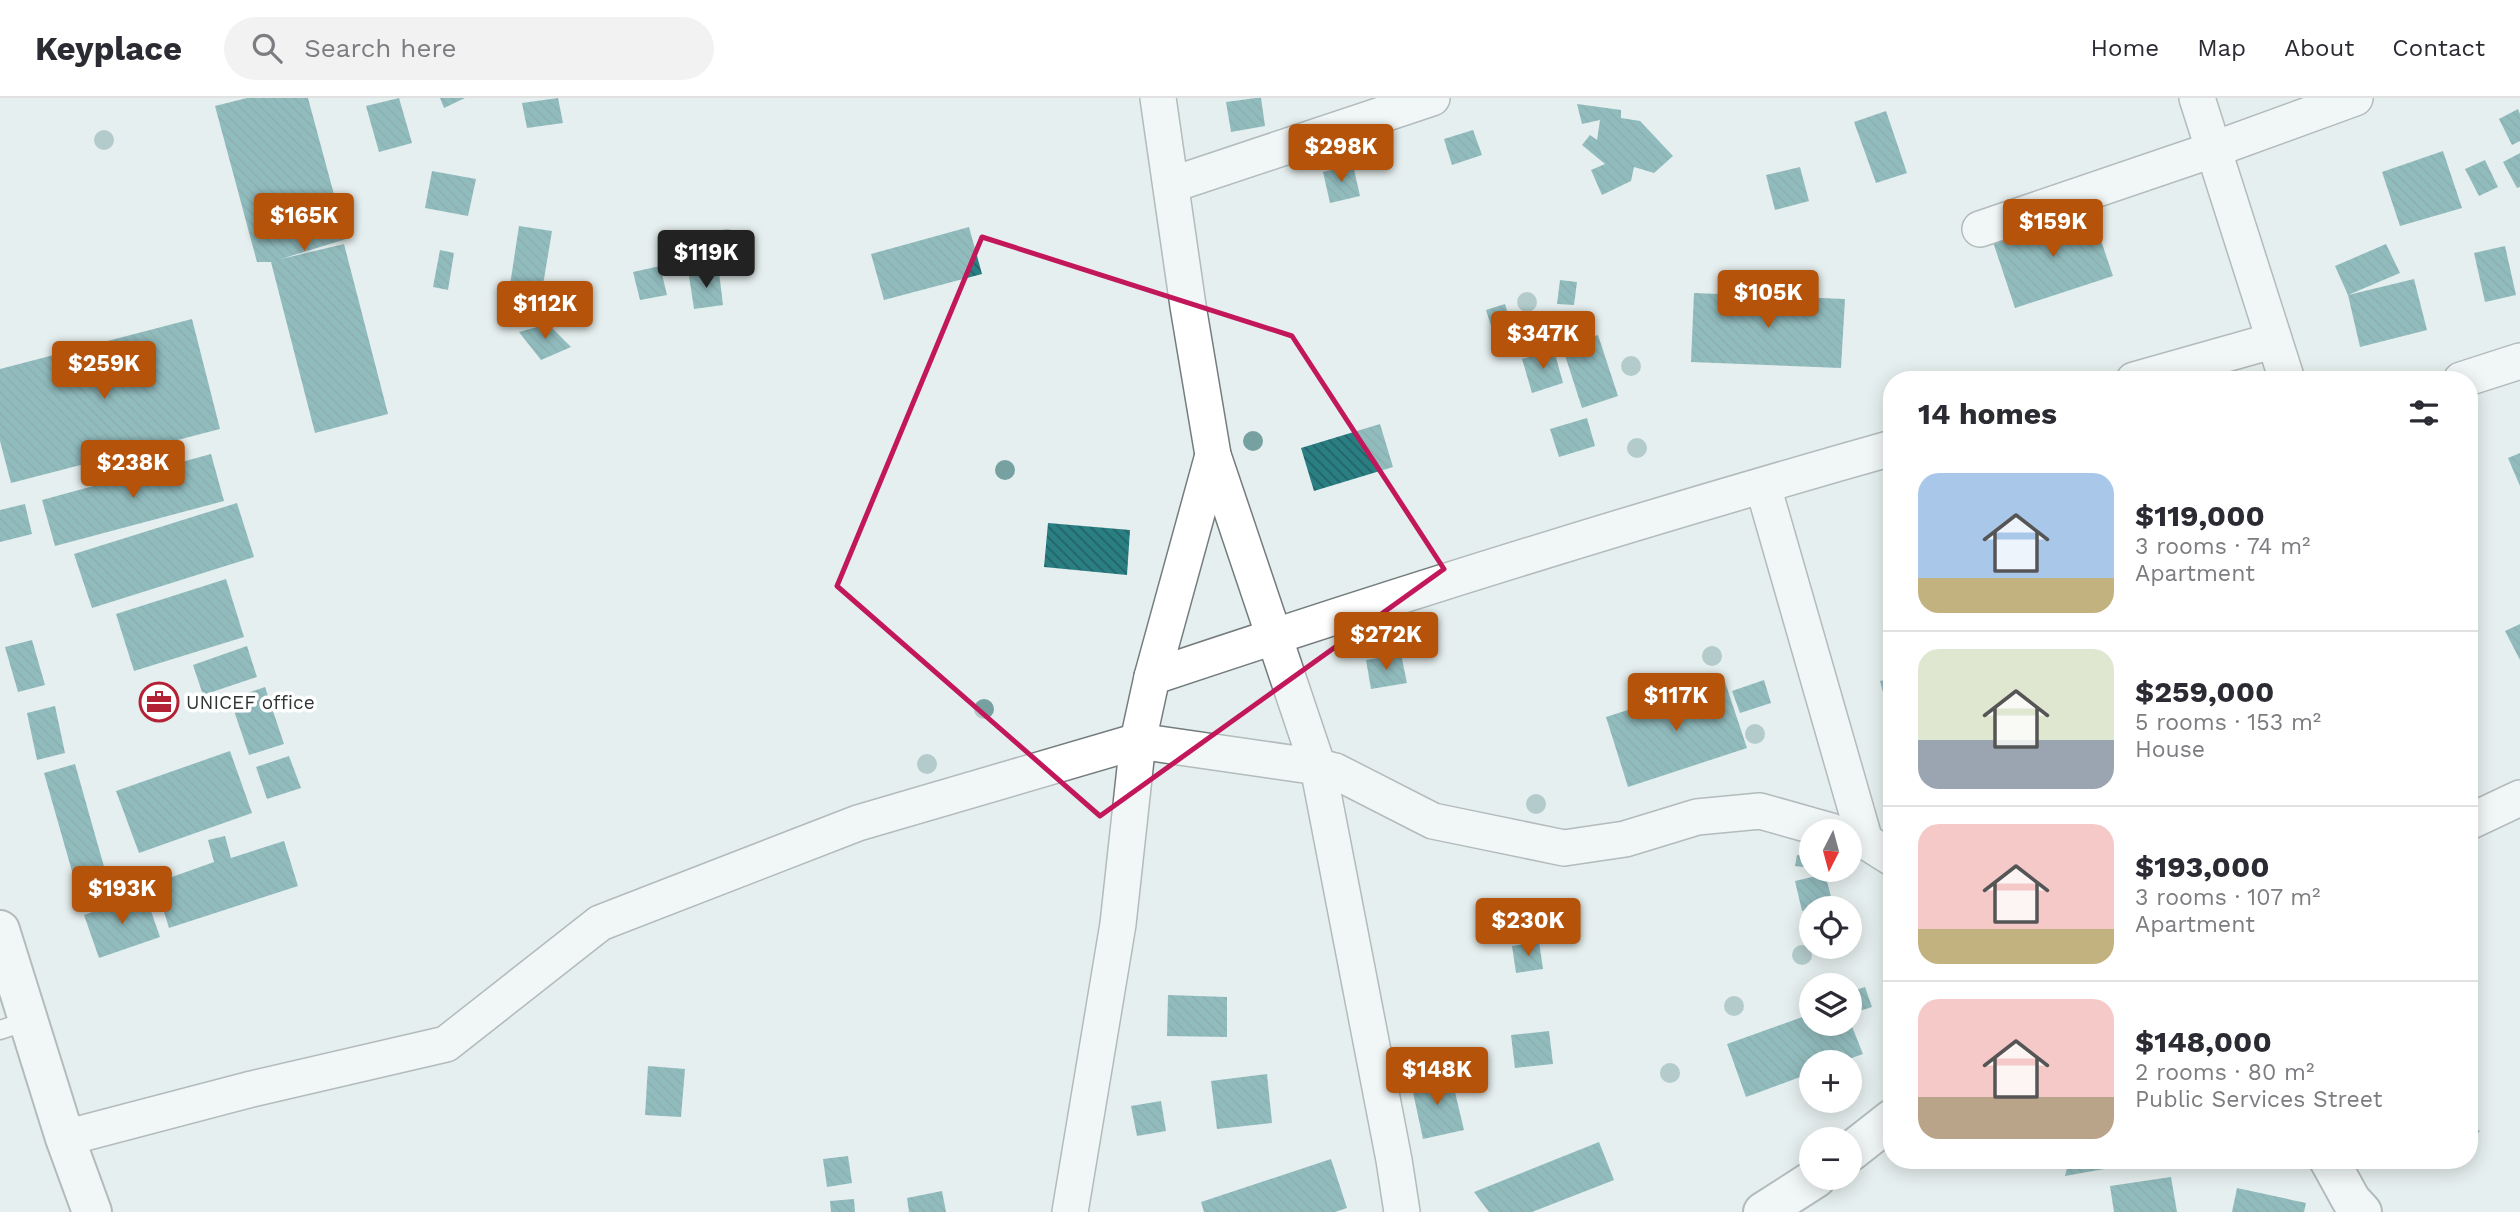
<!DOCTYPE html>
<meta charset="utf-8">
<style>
body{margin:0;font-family:"Work Sans",sans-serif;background:#f2f2f3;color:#2b2b33;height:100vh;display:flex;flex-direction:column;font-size:26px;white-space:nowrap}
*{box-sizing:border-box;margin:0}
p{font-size:23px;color:#7c7c81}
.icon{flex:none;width:38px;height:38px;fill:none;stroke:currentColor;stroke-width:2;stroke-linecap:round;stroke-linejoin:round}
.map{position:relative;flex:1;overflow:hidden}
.sheet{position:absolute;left:1883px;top:273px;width:595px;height:798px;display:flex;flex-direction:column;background:#fff;border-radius:28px;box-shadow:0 4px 18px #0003}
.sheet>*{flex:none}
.needle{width:46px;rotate:186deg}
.buttons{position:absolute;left:1799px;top:721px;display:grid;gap:14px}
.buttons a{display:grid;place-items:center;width:63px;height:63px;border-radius:50%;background:#fff;box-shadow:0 4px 18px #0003;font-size:35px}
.price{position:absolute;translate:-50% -60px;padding:0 16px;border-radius:7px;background:#b45309;color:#fff;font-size:23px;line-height:46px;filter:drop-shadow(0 2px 4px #0008)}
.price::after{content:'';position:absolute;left:50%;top:42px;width:21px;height:16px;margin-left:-10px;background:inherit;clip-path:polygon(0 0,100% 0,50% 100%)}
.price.selected{background:#222;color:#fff}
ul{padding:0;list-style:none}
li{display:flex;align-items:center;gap:21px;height:175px;padding:0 35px}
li+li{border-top:2px solid #e1e1e2}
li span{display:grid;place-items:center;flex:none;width:196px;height:140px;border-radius:21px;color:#555}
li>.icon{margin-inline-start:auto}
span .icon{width:84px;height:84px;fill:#fffc;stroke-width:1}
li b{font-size:30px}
h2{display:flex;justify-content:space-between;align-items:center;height:84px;padding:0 35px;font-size:30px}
header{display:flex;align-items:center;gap:42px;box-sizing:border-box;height:98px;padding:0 35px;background:#fff;border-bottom:2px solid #e1e1e2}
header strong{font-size:33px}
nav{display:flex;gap:38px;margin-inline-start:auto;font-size:24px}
.search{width:490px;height:63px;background:#f2f2f3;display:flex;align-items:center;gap:18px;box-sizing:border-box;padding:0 24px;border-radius:38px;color:#7c7c81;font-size:26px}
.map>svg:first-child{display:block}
</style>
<header>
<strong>Keyplace</strong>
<div class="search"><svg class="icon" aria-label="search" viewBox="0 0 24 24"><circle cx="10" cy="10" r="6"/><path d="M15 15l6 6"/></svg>Search here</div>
<nav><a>Home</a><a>Map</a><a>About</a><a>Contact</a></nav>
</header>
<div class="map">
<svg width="2520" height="1114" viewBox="0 0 2520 1114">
<defs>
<pattern id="building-back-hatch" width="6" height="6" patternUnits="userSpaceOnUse" patternTransform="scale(1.75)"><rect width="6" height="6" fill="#2a7f83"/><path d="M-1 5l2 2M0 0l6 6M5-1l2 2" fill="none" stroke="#236366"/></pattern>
</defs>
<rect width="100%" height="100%" fill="#e6efef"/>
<g fill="url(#building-back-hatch)">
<polygon points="247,0 308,0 346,141 281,161 344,146 388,316 315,335 271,164 257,164 215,8"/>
<polygon points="399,0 412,45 379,54 366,8"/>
<polygon points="440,0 465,0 444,10"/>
<polygon points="558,0 563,25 527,30 522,5"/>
<polygon points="1256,0 1261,0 1265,28 1231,34 1226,4"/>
<polygon points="1577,6 1621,12 1621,20 1640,23 1673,58 1654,75 1634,69 1631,83 1602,97 1591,72 1605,66 1582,47 1590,37 1597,42 1600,22 1582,26"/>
<polygon points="2518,11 2520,16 2520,43 2512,47 2499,21"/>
<polygon points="1886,13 1907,75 1876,85 1854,24"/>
<polygon points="1473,32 1482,57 1452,67 1444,41"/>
<polygon points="2443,53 2462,110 2400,128 2382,74"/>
<polygon points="2520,55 2520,89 2517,90 2503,64"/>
<polygon points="2485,62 2498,89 2479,98 2465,71"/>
<polygon points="1353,67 1360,98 1330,105 1323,74"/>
<polygon points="1800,69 1809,103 1775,112 1766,77"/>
<polygon points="432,73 476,81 468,118 425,110"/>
<polygon points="2091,113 2113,178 2015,210 1993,144"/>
<polygon points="519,128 552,133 540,205 508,200"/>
<polygon points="969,129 982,176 884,202 871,156"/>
<polygon points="2386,146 2400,175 2348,197 2414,181 2427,232 2360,249 2348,197 2335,168"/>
<polygon points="2505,148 2516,197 2485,204 2474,155"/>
<polygon points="440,152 454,155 448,192 433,189"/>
<polygon points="660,168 667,197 640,202 633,174"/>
<polygon points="719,174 723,207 694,211 689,178"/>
<polygon points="1560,182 1577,184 1574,207 1557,206"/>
<polygon points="1694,195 1845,201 1841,270 1691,264"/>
<polygon points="1505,206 1512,228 1493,234 1486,212"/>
<polygon points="192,221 220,331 11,385 0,343 0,271"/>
<polygon points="548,226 571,249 541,262 519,234"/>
<polygon points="1598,237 1618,298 1582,310 1562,248"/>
<polygon points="1554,252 1563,285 1532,295 1522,261"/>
<polygon points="1587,320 1595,348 1559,359 1550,331"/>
<polygon points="1380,326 1393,369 1314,393 1301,350"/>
<polygon points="2520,355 2520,388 2508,360"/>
<polygon points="211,356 224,403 55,448 42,402"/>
<polygon points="237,405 254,459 92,510 74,456"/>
<polygon points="25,406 32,436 0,444 0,412"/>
<polygon points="1048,425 1130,432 1127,477 1044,469"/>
<polygon points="226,481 244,539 134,573 116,516"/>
<polygon points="2520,526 2520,562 2505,533"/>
<polygon points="32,542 45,587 18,594 5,549"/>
<polygon points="247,548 257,579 203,597 193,567"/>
<polygon points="1401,556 1407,585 1371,591 1366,562"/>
<polygon points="1892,580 1892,623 1891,623 1880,583"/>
<polygon points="1724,581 1747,650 1628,689 1606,619"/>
<polygon points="1764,582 1771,605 1740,615 1732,593"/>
<polygon points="265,589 284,646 249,657 230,601"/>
<polygon points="55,608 65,655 37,662 27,615"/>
<polygon points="230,653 252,715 139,755 116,693"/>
<polygon points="289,658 301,690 267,701 256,669"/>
<polygon points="75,666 112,797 81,805 44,675"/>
<polygon points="225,738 231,760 284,743 298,788 169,830 155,785 214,764 208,742"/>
<polygon points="1797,757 1811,759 1811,770 1795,768"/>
<polygon points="1825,776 1833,806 1802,813 1795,783"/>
<polygon points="145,796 160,839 99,860 84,817"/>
<polygon points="1539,844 1543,871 1516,875 1512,848"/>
<polygon points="1865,889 1872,909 1850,916 1850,894"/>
<polygon points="1168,897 1227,899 1227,939 1167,938"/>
<polygon points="1811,916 1811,926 1851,926 1863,956 1840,964 1811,964 1811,975 1746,999 1727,946"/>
<polygon points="1549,933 1553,966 1515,970 1511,937"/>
<polygon points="648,968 685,971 681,1019 645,1017"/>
<polygon points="1267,976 1272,1025 1217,1031 1211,983"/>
<polygon points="1451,977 1464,1032 1423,1041 1411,985"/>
<polygon points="1161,1003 1166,1033 1137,1038 1131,1008"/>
<polygon points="2469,1020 2480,1034 2469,1036"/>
<polygon points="1599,1044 1614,1082 1532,1114 1489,1114 1474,1094"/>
<polygon points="848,1058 852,1085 827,1089 823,1061"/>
<polygon points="1331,1061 1347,1110 1335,1114 1204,1114 1201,1104"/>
<polygon points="2069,1062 2143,1062 2143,1064 2065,1078"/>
<polygon points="2171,1079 2177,1114 2114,1114 2110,1088"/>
<polygon points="2237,1090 2306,1105 2304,1114 2232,1114"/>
<polygon points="942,1093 946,1114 909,1114 907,1100"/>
<polygon points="854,1101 855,1114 831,1114 830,1103"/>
</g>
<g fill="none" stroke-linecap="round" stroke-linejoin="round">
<defs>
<polyline id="service" points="0,932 30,922"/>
<g id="minor">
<polyline points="1158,0 1188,208 1213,357 1318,669 1394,1062 1402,1114"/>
<polyline points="2197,0 2287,282"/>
<polyline points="1171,87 1432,0"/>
<polyline points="1980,131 2212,52 2355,0"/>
<polyline points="2134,282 2272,243"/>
<polyline points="2461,282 2520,263"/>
<polyline points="1763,388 1865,743"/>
<path d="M1152 579C1397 497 1644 420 1892 350"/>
<polyline points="2469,724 2520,700"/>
<polyline points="1850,739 1865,743 1892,760"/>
<polyline points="65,1040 252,991 446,946 600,825 858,725 1138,643 1318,669 1335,673 1433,723 1564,750 1625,741 1697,719 1760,713 1831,733"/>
<polyline points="1070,1114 1118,826 1138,643 1152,579 1213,357"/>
</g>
<g id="tertiary">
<polyline points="0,832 65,1040 92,1114"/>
<polyline points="1850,1054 1892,1021"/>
<polyline points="2329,1062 2351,1102 2362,1114"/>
<polyline points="1763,1114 1816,1080"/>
</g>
</defs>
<use href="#service" stroke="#757c7d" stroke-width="21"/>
<use href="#minor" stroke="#757c7d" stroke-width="38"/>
<use href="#tertiary" stroke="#757c7d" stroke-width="42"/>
<use href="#service" stroke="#fff" stroke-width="18"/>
<use href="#minor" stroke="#fff" stroke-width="35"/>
<use href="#tertiary" stroke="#fff" stroke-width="38"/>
</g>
<g fill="#77a0a1">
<circle cx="104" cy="42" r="10"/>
<circle cx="727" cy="141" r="10"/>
<circle cx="1527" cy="204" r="10"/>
<circle cx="1631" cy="268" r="10"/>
<circle cx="1253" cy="343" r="10"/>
<circle cx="1637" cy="350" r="10"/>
<circle cx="1005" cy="372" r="10"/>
<circle cx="1712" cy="558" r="10"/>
<circle cx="984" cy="611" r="10"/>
<circle cx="1755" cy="636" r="10"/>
<circle cx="927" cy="666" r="10"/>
<circle cx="1536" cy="706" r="10"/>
<circle cx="1802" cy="857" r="10"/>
<circle cx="1734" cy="908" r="10"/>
<circle cx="1670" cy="975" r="10"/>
</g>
<path d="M0 0H2520V1114H0ZM982 139 1292 238 1444 471 1100 718 837 488Z" fill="#e6efef" fill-opacity=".55" fill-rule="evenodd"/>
<path fill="none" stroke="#c2185b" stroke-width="5" stroke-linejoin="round" d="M982 139 1292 238 1444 471 1100 718 837 488Z"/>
<defs>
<symbol id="office-ring" viewBox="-11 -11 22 22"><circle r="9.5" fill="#fff" stroke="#b32134" stroke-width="1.5"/><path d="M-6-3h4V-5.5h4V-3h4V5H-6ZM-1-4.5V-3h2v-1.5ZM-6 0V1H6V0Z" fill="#b32134"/></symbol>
</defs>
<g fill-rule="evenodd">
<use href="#office-ring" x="137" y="582" width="44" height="44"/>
</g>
<g text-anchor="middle" stroke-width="7" stroke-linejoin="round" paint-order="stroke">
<g font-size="19" fill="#2f3333" stroke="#fff" text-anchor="start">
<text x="186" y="611">UNICEF office</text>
</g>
</g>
</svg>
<div class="buttons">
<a><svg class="needle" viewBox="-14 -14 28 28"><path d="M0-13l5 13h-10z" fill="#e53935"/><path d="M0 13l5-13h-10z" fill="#7c7c81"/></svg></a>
<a><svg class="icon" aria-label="locate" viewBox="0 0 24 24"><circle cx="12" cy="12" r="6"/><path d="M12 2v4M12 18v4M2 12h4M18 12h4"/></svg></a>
<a><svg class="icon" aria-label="layers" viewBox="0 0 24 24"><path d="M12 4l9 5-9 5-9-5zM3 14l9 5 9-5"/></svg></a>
<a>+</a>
<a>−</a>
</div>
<b class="price" style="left:1341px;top:86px">$298K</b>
<b class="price" style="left:304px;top:155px">$165K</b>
<b class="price" style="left:2053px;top:161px">$159K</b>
<b class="price selected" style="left:706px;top:192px">$119K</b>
<b class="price" style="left:1768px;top:232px">$105K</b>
<b class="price" style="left:545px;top:243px">$112K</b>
<b class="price" style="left:1543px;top:273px">$347K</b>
<b class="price" style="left:104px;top:303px">$259K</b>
<b class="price" style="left:133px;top:402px">$238K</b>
<b class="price" style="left:1386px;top:574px">$272K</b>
<b class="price" style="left:1676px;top:635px">$117K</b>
<b class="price" style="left:122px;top:828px">$193K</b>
<b class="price" style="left:1528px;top:860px">$230K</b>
<b class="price" style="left:1437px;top:1009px">$148K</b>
<section class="sheet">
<h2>14 homes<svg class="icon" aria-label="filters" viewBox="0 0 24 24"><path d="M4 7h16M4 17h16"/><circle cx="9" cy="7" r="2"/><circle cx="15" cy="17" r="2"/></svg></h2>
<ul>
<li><span style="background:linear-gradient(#a9c7e8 75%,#c2b280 0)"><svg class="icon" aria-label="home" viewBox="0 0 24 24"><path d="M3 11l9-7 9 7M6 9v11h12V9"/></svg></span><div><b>$119,000</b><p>3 rooms · 74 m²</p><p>Apartment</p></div></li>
<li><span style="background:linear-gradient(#dfe7d0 65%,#9aa5b1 0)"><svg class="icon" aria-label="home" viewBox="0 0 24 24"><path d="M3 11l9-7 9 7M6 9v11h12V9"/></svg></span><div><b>$259,000</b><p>5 rooms · 153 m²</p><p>House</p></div></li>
<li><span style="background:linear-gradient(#f6c9c9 75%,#c2b280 0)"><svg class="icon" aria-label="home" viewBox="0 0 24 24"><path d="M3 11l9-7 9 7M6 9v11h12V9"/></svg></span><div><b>$193,000</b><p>3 rooms · 107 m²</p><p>Apartment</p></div></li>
<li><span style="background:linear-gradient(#f6c9c9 70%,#b9a48a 0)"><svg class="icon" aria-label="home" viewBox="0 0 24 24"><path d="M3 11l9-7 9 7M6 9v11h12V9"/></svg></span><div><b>$148,000</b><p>2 rooms · 80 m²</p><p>Public Services Street</p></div></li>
</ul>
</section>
</div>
